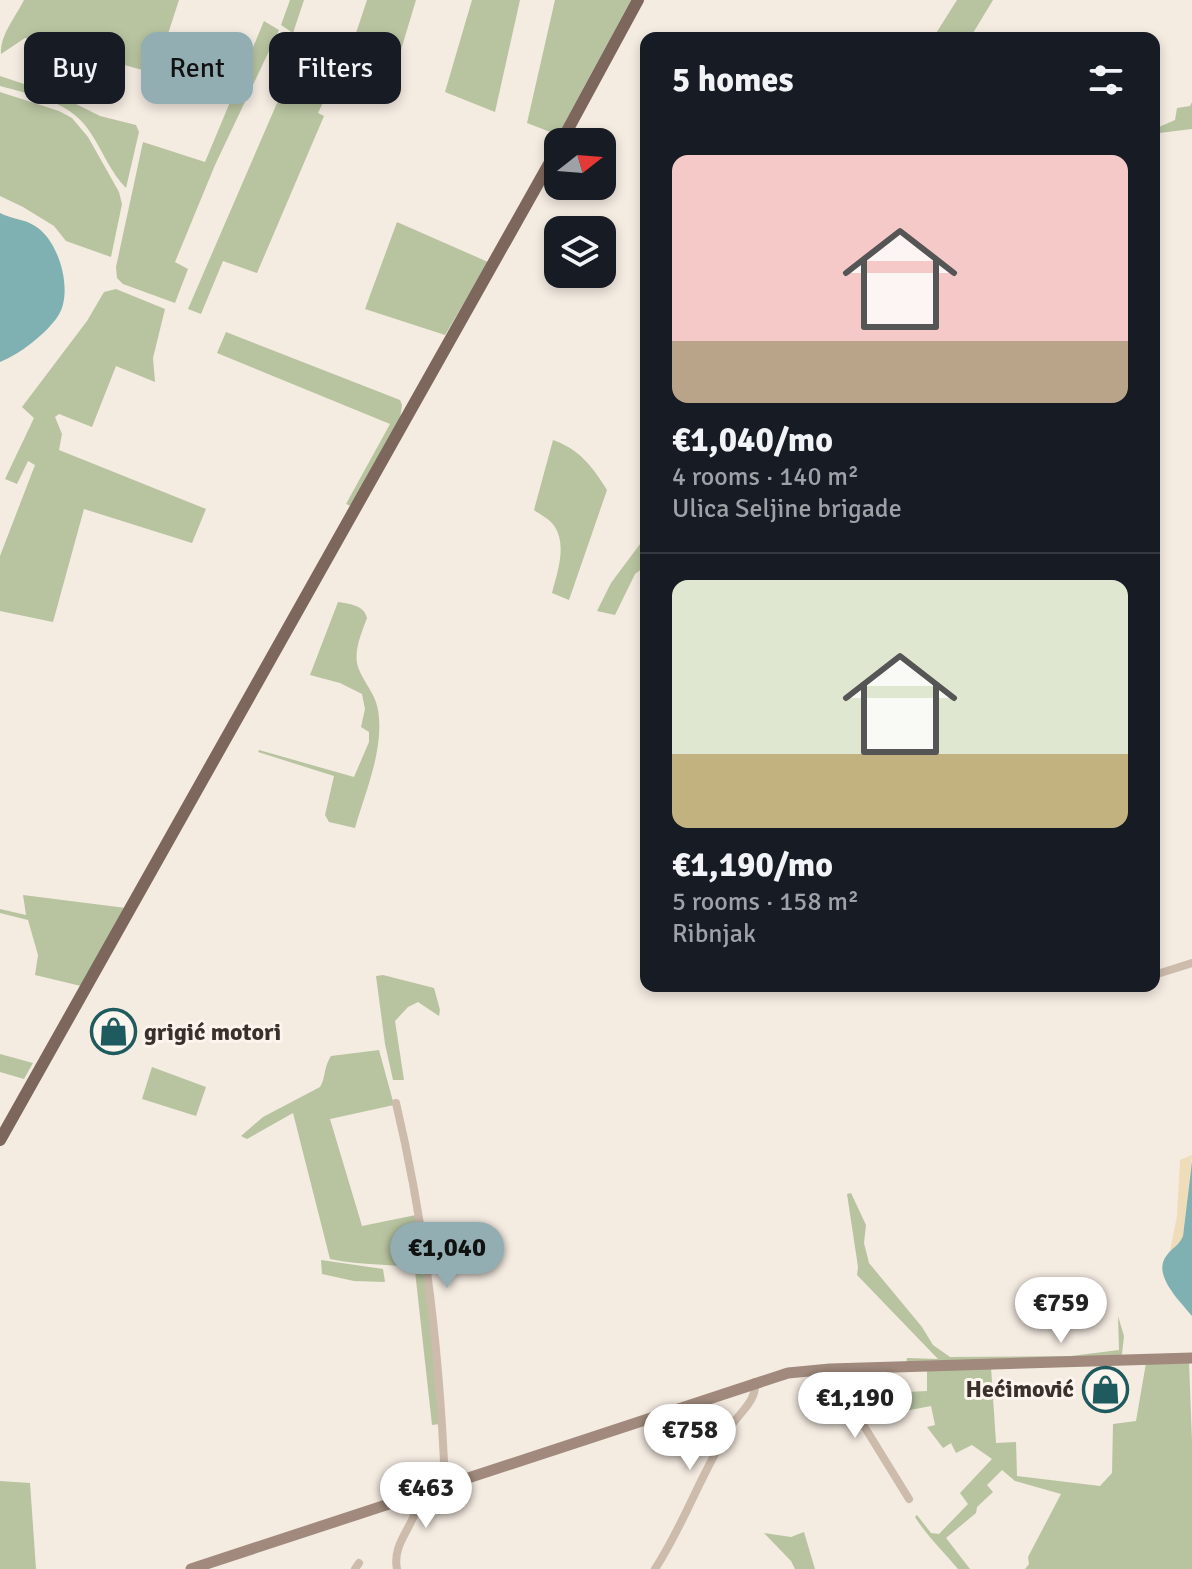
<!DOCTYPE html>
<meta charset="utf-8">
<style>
body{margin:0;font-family:Signika,sans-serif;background:#242831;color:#f1f3f6;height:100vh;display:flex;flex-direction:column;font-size:30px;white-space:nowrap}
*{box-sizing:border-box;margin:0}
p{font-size:26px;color:#9ea1a6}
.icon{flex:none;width:44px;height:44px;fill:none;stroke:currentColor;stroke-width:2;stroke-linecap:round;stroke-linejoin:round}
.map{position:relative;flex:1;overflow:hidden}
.panel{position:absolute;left:640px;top:32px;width:520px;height:960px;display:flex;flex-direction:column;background:#171b24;border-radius:16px;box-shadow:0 4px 12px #0003}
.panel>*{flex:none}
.guide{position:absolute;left:24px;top:32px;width:496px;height:72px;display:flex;gap:16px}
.needle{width:52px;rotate:73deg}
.tools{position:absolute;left:544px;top:128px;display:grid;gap:16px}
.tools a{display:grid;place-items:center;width:72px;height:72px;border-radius:16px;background:#171b24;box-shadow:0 4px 12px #0003;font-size:40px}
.price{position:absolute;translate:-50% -68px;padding:0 18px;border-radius:28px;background:#fff;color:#222;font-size:26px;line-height:52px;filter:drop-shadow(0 2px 4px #0008)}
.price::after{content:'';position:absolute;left:50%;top:48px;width:24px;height:18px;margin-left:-12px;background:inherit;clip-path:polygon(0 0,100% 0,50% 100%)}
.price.current{background:#92aeb2;color:#111}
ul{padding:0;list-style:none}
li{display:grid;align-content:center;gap:16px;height:424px;padding:0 32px}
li+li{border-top:2px solid #363941}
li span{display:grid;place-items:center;height:248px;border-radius:16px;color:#555}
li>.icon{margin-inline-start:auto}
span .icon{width:144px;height:144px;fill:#fffc;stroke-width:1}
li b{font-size:34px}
h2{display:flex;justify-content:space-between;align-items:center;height:96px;padding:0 32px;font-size:34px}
.pill{padding:0 28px;border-radius:16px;background:#171b24;box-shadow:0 4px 12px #0003;font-size:28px;line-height:72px}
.pill.current{background:#92aeb2;color:#111}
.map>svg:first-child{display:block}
</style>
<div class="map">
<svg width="1192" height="1569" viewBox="0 0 1192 1569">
<rect width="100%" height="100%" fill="#f4ebe1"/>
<g fill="#b8c4a0">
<path d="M24 0H179L164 46 158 44 150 72 25 38 1 54C0 35 15 18 24 0Z"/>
<polygon points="290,0 304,0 293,33 281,25"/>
<polygon points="367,0 416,0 394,73 348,57"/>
<polygon points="472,0 520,0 495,112 445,92"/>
<polygon points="555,0 631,0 558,135 527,123"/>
<polygon points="957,0 993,0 970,38 933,38"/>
<polygon points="264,21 279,30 215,165 175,262 188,269 175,303 123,284 117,278 116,267 143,142 205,162"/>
<polygon points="303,43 346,63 334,90 330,88 318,113 324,116 257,273 223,261 201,314 188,309"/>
<path d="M0 76 60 96 100 116 136 125 139 132 126 188C111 173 103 152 92 135 72 101 35 96 0 86Z"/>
<polygon points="0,92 59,111 72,118 88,137 119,192 122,204 111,257 66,241 54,226 23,207 0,196"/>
<polygon points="1192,102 1192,129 1159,133 1159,127 1175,120 1177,108 1190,106"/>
<polygon points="397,222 488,262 445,335 365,309"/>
<polygon points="116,289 165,309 153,358 155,382 116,366 92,427 59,414 55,417 62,434 59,450 206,509 192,543 84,509 53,622 0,611 0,556 35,465 28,461 17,484 5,479 34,418 22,407 87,321 104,292"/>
<polygon points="226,332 400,400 402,405 400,419 351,506 346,504 390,424 217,353"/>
<path d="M553 440C579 449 592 466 607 490L569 600 552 593C557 573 567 547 555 527 551 520 541 515 534 510Z"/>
<polygon points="646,536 643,568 635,574 615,615 597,611 611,583"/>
<path d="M338 602C350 604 364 605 367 618 362 632 353 651 358 667 365 686 378 695 379 718 382 754 365 793 355 828L329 822 325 815 334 776 258 752 259 750 354 777 369 742V732L361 727 365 709 362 694 340 683 310 675Z"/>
<polygon points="23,895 126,908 81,986 35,975 38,955 28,920 0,913 0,909 26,915"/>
<polygon points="383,975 434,988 440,1010 439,1016 418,1002 408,1007 395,1021 404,1080 393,1080 385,1044 376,976"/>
<path d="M379 1050 394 1105 330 1119 362 1226 416 1215 426 1270C394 1263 362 1266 330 1259L293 1113 247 1139 241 1136 263 1117 320 1087C326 1078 323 1068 331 1056Z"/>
<polygon points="0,1054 33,1063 24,1079 0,1072"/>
<polygon points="152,1067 206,1087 196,1116 142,1099"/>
<polygon points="851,1193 866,1225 864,1243 869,1263 922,1327 933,1345 950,1357 1071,1356 1119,1350 1118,1316 1124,1336 1122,1354 1120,1356 906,1364 907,1358 938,1359 857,1275 858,1267 847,1194"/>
<polygon points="321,1260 383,1269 385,1282 354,1281 322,1274"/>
<polygon points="415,1271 426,1276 440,1424 432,1425"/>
<path d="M1189 1362 1192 1441V1569H1025L1029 1564 1028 1557 1061 1494 1015 1481 1002 1470 987 1485 993 1492 977 1507 976 1513 946 1538 970 1569H958C943 1551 927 1536 915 1517L917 1515 931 1533 939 1534 968 1504 960 1493 992 1459 972 1445 956 1453 951 1443 943 1448 927 1427 935 1425 931 1406 863 1419 855 1408 872 1401 888 1402 907 1392 927 1391V1369L991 1367 996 1443 1016 1442 1017 1476 1100 1486 1112 1473 1113 1424 1136 1421 1146 1363Z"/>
<polygon points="0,1481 30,1483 36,1569 0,1569"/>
<polygon points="804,1532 815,1569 795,1569 791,1561 764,1533 791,1537"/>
</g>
<polygon fill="#efdcb8" points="1192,1155 1183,1236 1180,1244 1170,1251 1177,1216 1180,1160"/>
<g fill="#7fb0b2">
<path d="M0 213C11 219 25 219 35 226 59 240 74 292 58 316 46 334 20 354 0 362Z"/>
<path d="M1192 1161V1316C1180 1301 1151 1274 1167 1255 1173 1247 1179 1246 1183 1236Z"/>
</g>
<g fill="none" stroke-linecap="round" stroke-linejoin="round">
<g stroke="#cdbbac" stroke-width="8">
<polyline points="1154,975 1192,963"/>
<path d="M396 1103C426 1229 440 1356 445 1485"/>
<polyline points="822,1369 859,1418 909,1499"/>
<polyline points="355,1569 359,1563"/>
<path d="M397 1569C391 1540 420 1523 418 1494"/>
<path d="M655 1569C685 1523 702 1470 732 1425 741 1411 757 1400 755 1382"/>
</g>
<polyline stroke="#a18a7d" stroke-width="11" points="191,1569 788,1373 830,1369 1192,1358"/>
<g stroke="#7d675c" stroke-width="12">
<polyline points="561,142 638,0"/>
<polyline points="0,1140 558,148"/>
</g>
</g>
<defs>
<symbol id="shop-ring" viewBox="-11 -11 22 22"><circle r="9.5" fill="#fbf5ee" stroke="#1f5a5e" stroke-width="1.5"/><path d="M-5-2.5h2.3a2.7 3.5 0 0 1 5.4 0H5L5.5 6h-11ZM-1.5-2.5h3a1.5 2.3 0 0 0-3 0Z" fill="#1f5a5e"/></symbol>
</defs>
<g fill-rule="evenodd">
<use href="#shop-ring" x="88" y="1006" width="51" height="51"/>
<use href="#shop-ring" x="1080" y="1364" width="51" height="51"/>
</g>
<g text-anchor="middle" stroke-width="6" stroke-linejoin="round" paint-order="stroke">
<g font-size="24" font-weight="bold" fill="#3b302b" stroke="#fbf5ee" text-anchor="start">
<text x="144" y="1040">grigić motori</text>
<text x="1074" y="1397" text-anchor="end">Hećimović</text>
</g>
</g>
</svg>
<div class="tools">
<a><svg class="needle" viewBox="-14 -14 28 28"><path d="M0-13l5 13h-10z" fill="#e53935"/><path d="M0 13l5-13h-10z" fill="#9ea1a6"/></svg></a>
<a><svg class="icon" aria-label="layers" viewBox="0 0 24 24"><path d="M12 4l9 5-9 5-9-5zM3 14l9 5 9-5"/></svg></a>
</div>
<b class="price current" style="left:447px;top:1290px">€1,040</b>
<b class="price" style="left:1061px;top:1345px">€759</b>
<b class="price" style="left:855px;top:1440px">€1,190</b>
<b class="price" style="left:690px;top:1472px">€758</b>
<b class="price" style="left:426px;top:1530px">€463</b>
<div class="guide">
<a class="pill">Buy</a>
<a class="pill current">Rent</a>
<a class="pill">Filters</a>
</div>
<section class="panel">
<h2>5 homes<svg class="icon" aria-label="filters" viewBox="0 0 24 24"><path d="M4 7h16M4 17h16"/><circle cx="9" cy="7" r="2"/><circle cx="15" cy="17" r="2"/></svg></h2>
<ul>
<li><span style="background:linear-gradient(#f6c9c9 75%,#b9a48a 0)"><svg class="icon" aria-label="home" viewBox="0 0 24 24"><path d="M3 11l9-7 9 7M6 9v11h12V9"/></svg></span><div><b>€1,040/mo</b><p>4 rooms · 140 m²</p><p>Ulica Seljine brigade</p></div></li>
<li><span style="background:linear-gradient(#dfe7d0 70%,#c2b280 0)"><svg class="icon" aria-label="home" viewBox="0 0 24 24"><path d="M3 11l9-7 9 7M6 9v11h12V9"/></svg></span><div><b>€1,190/mo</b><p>5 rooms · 158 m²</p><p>Ribnjak</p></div></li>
</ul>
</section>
</div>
